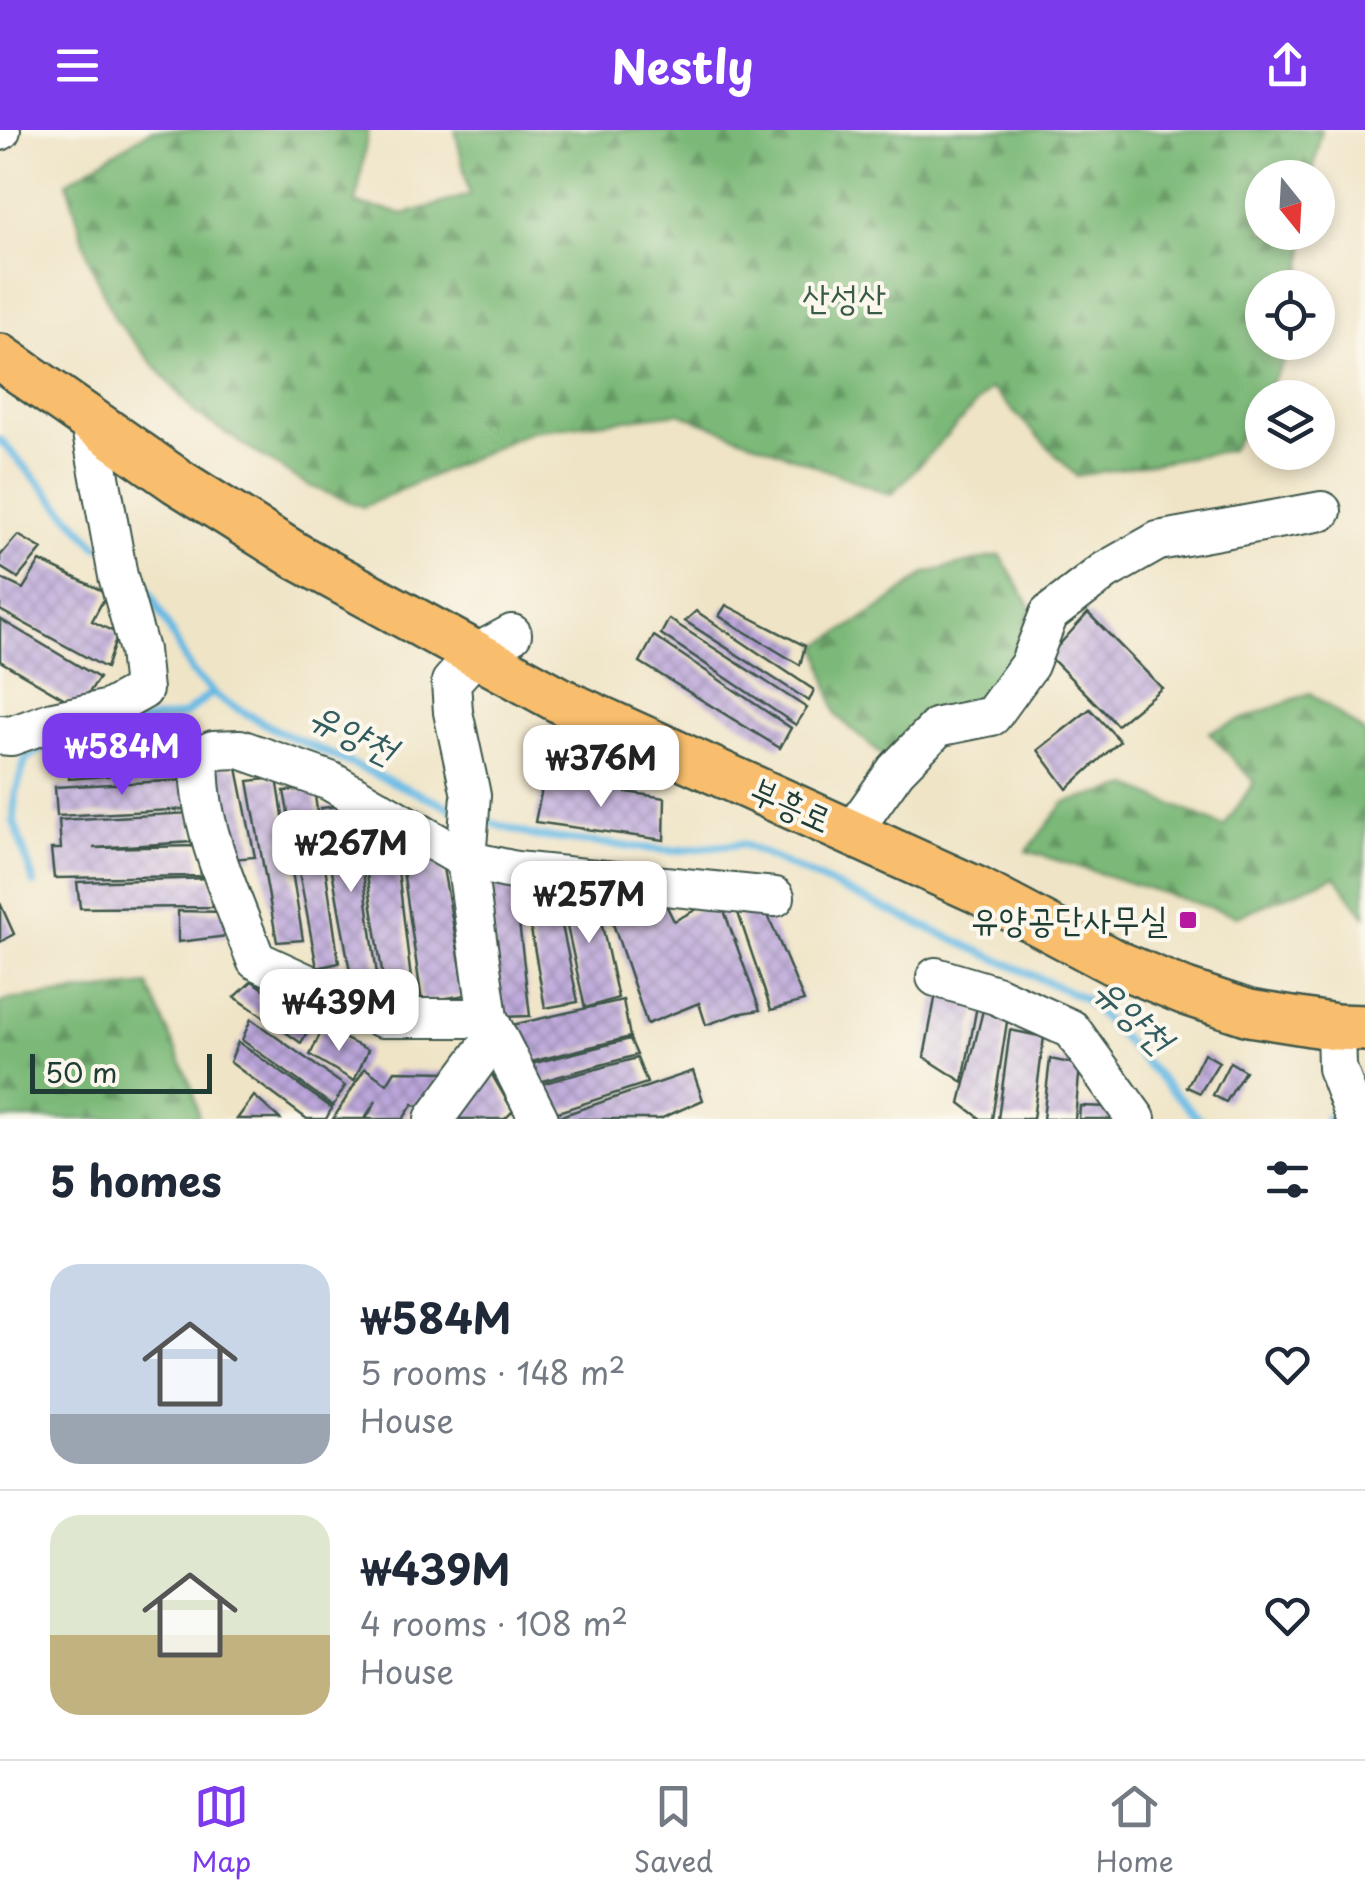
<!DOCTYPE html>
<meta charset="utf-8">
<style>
body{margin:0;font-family:"Playpen Sans","Poor Story",sans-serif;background:#f6f6f7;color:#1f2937;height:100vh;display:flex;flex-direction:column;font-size:38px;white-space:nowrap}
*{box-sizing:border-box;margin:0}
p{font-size:32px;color:#747a83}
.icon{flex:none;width:55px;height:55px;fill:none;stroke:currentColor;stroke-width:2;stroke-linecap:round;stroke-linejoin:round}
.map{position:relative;height:989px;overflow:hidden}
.drawer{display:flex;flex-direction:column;background:#fff;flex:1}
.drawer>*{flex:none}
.needle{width:65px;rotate:162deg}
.fabs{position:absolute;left:1245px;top:30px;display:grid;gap:20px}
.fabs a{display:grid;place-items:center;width:90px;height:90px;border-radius:50%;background:#fff;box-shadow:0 5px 15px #0003;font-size:50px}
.scale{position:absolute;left:30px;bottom:25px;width:182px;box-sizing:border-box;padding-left:10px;border:5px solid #1f3d34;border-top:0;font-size:28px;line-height:35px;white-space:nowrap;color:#1f3d34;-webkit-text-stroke:8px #fbf7ec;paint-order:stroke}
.price{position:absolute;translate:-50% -85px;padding:0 22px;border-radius:20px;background:#fff;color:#222;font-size:32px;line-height:65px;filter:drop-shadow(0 2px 5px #0008)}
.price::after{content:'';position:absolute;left:50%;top:60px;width:30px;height:22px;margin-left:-15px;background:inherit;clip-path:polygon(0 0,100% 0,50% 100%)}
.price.current{background:#7c3aed;color:#fff}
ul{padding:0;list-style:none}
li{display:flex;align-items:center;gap:30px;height:250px;padding:0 50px}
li+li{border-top:2px solid #e0e1e3}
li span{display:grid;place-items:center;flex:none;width:280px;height:200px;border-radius:30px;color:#555}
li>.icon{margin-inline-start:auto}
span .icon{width:120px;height:120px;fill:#fffc;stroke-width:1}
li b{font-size:42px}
h2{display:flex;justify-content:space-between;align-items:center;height:120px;padding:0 50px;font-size:42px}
header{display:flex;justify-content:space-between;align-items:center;height:130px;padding:0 50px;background:#7c3aed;color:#fff;font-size:45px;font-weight:700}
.menu{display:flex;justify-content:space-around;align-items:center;height:140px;border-top:2px solid #e0e1e3;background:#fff;font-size:28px;color:#747a83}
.menu a{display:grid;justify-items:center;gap:5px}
.menu .current{color:#7c3aed}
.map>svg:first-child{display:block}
</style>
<header><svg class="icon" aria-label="menu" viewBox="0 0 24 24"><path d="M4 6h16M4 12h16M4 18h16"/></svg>Nestly<svg class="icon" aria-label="share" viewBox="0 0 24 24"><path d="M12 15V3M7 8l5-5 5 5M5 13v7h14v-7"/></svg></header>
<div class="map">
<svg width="1365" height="989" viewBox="0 0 1365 989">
<defs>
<pattern id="forest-firs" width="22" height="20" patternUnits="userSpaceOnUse" patternTransform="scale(2.5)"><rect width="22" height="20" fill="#7cb978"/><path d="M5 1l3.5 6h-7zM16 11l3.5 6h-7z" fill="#659863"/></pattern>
<pattern id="building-cross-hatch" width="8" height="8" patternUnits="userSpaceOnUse" patternTransform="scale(2.5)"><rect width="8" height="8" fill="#bba6da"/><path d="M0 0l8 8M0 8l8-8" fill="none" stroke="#9788b2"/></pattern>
</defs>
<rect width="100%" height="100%" fill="#fbf7ec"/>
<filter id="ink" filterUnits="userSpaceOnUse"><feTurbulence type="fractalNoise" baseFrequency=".01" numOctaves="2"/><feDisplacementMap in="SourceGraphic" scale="20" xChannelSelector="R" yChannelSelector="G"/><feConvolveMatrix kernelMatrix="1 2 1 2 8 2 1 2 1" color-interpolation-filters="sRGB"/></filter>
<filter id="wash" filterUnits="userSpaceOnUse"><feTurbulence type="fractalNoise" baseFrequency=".0048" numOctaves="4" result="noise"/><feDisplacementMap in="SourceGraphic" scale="40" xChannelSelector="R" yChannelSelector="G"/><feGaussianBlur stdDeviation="2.25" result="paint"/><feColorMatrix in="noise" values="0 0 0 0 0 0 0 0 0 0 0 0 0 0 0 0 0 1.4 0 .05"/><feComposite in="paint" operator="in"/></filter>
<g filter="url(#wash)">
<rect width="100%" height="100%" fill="#efe4c6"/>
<g fill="url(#forest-firs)" stroke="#4e7b56" stroke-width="2.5">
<polygon points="151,0 368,0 356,74 405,84 470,65 455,0 1321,0 1312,47 1262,48 1262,102 1306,103 1301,157 1262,158 1262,212 1295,213 1231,320 1076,346 991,258 891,365 679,283 531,301 363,377 307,355 196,284 115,189 89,129 67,52"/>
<polygon points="1000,425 1035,484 1015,530 981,578 925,582 885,628 836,585 818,516 882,477 926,443"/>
<polygon points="1310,563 1365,603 1365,786 1335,746 1237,786 1027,721 1064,673 1130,656 1224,697 1254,652 1209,602"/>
<polygon points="148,855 193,960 199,989 0,989 0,874 7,870"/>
</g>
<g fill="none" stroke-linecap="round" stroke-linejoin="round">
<g stroke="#68bae4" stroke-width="8">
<polyline points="0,310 98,417"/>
<polyline points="127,435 139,442 192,542 220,569 278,601 460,682"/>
<polyline points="114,596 184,585 213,562"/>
<polyline points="482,690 534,706 672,721 742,714 1085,869 1199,989"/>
<polyline points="34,753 14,692 15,665 26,628 66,606"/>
<polyline points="1326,989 1342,985"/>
</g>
</g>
<g id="blocks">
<g fill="url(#building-cross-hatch)">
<polygon points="18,405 42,419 18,448 0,437 0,426"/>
<polygon points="40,431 107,463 92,491 118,504 106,538 0,480 0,448 23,459"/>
<polygon points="726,475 805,516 800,535 719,486"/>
<polygon points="696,481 814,560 809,571 685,491"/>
<polygon points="1088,483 1162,558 1117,595 1049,526"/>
<polygon points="0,489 99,548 79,577 0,531"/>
<polygon points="669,489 807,578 796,595 661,504"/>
<polygon points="654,506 791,598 780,618 640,532"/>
<polygon points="1090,579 1120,611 1067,659 1038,620"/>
<polygon points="178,605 181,640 69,649 69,612"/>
<polygon points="211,634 237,638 255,727 232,729"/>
<polygon points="277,648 303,810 277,812 248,651"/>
<polygon points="544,649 665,668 664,710 535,692"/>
<polygon points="187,650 189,679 57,686 55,657"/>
<polygon points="314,659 339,833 317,838 284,661"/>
<polygon points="354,674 379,860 354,864 321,678"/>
<polygon points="191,683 193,712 93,718 198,716 201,746 54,748 51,719 61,719 59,690"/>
<polygon points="393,698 413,866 386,868 360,699"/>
<polygon points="400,720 441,727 466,865 422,872"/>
<polygon points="489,747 514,750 530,886 499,887"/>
<polygon points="212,748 213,777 80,778 77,752"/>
<polygon points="523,755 554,757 578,872 545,878"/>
<polygon points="594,759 618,868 585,878 559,760"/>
<polygon points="0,773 14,804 0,812"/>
<polygon points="606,773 665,773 674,791 703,776 723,778 760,880 737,884 706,895 699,873 647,894"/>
<polygon points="765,778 804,871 771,880 737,780"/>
<polygon points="178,781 226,782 228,806 178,812"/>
<polygon points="252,851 313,891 301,913 235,867"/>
<polygon points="937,858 978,870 963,952 924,927"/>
<polygon points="623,870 630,907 519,935 512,895"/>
<polygon points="985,872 1009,879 992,989 981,989 960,973"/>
<polygon points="251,889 345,956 333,976 242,910"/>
<polygon points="323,898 368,920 354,951 310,925"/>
<polygon points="1010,900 1044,907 1033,989 998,989"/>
<polygon points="630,909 637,925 535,953 527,935"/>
<polygon points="238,912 332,978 326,989 307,989 230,932"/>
<polygon points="1204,923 1219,932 1200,963 1187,957"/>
<polygon points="637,928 647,953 549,985 537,955"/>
<polygon points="1050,929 1080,935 1075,989 1043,989"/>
<polygon points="1230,932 1245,941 1226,972 1213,965"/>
<polygon points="487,936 513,981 505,989 461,989 451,981"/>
<polygon points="365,938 387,954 395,941 447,942 418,977 413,974 403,989 366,989 376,971 364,989 333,989"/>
<polygon points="693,941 703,970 660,989 552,989"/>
<polygon points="254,966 280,989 237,989"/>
<polygon points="1080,976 1111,977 1116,989 1079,989"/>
</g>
</g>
</g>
<g filter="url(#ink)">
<use href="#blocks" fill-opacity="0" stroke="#3e564a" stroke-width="2.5"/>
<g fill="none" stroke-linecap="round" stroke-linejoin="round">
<defs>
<g id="minor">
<polyline points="0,1 1,0"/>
<polyline points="512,504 477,523 451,552 453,582 471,665 466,730 488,888 539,989"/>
<polyline points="0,605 11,606 53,591 109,579 143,560 139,520 118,446 90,292"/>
<polyline points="852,702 896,640 938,597 992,586 1029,535 1049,484 1105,441 1158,411 1322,381"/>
<polyline points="936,847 996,865 1071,899 1136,989"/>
<path d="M488 888H382L256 830C233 769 195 692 200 627L213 620 240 619 330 651 466 730 516 741 775 767"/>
<polyline points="1336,897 1337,938 1356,989"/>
<polyline points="434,989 496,905"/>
</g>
<polyline id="major" points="0,227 177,351 298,427 567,574 977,760 1113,832 1186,862 1249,883 1336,897 1365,898"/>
</defs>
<use href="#minor" stroke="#3e564a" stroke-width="42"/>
<use href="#major" stroke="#3e564a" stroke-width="50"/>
<use href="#minor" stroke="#fff" stroke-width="38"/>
<use href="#major" stroke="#f9be6d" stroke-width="45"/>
</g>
</g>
<rect fill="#b5179e" stroke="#fbf7ec" stroke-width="4" x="1178" y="780" width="20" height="20" rx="5"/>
<g text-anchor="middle" stroke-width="8" stroke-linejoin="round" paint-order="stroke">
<g font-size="35" fill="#385c46" stroke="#fbf7ec">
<text x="844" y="180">산성산</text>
</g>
<g font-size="35" fill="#1f3d34" stroke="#fbf7ec">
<text transform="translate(791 675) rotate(24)" y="12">부흥로</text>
</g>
<g font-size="35" fill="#1f3d34" stroke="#fbf7ec" text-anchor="end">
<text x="1168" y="802">유양공단사무실</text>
</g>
<g font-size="38" font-style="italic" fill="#315c60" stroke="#fbf7ec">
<text transform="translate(353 603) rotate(26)" y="13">유양천</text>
<text transform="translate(1133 885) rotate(43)" y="13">유양천</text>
</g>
</g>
</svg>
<div class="fabs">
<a><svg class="needle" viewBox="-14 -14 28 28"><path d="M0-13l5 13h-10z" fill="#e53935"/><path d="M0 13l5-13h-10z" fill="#747a83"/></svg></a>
<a><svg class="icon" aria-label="locate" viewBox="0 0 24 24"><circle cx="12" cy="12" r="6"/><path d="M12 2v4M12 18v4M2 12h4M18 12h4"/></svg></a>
<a><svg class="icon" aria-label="layers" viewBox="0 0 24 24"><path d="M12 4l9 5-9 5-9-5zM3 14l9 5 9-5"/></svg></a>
</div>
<div class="scale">50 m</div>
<b class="price current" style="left:122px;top:668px">₩584M</b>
<b class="price" style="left:601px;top:680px">₩376M</b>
<b class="price" style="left:351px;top:765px">₩267M</b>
<b class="price" style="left:589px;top:816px">₩257M</b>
<b class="price" style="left:339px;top:924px">₩439M</b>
</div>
<section class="drawer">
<h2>5 homes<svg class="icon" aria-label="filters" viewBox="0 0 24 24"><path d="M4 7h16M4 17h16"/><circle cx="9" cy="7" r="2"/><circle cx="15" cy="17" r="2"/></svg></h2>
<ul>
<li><span style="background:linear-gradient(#c9d6e8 75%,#9aa5b1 0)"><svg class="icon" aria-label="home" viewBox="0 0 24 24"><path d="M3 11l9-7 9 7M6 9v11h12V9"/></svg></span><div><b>₩584M</b><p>5 rooms · 148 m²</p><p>House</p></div><svg class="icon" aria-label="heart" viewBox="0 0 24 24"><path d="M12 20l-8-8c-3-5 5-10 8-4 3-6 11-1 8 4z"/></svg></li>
<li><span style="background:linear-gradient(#dfe7d0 60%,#c2b280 0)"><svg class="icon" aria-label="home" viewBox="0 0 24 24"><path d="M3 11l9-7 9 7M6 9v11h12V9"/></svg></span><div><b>₩439M</b><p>4 rooms · 108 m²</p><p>House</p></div><svg class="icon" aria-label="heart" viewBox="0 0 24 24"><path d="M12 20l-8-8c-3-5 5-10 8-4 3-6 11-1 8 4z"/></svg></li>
</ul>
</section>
<nav class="menu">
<a class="current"><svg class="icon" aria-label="map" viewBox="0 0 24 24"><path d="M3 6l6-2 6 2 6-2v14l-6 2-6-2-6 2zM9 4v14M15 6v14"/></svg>Map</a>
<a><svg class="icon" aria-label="saved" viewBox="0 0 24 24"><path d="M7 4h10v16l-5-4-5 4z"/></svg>Saved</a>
<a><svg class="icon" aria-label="home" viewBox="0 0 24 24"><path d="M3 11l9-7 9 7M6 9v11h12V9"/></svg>Home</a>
</nav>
